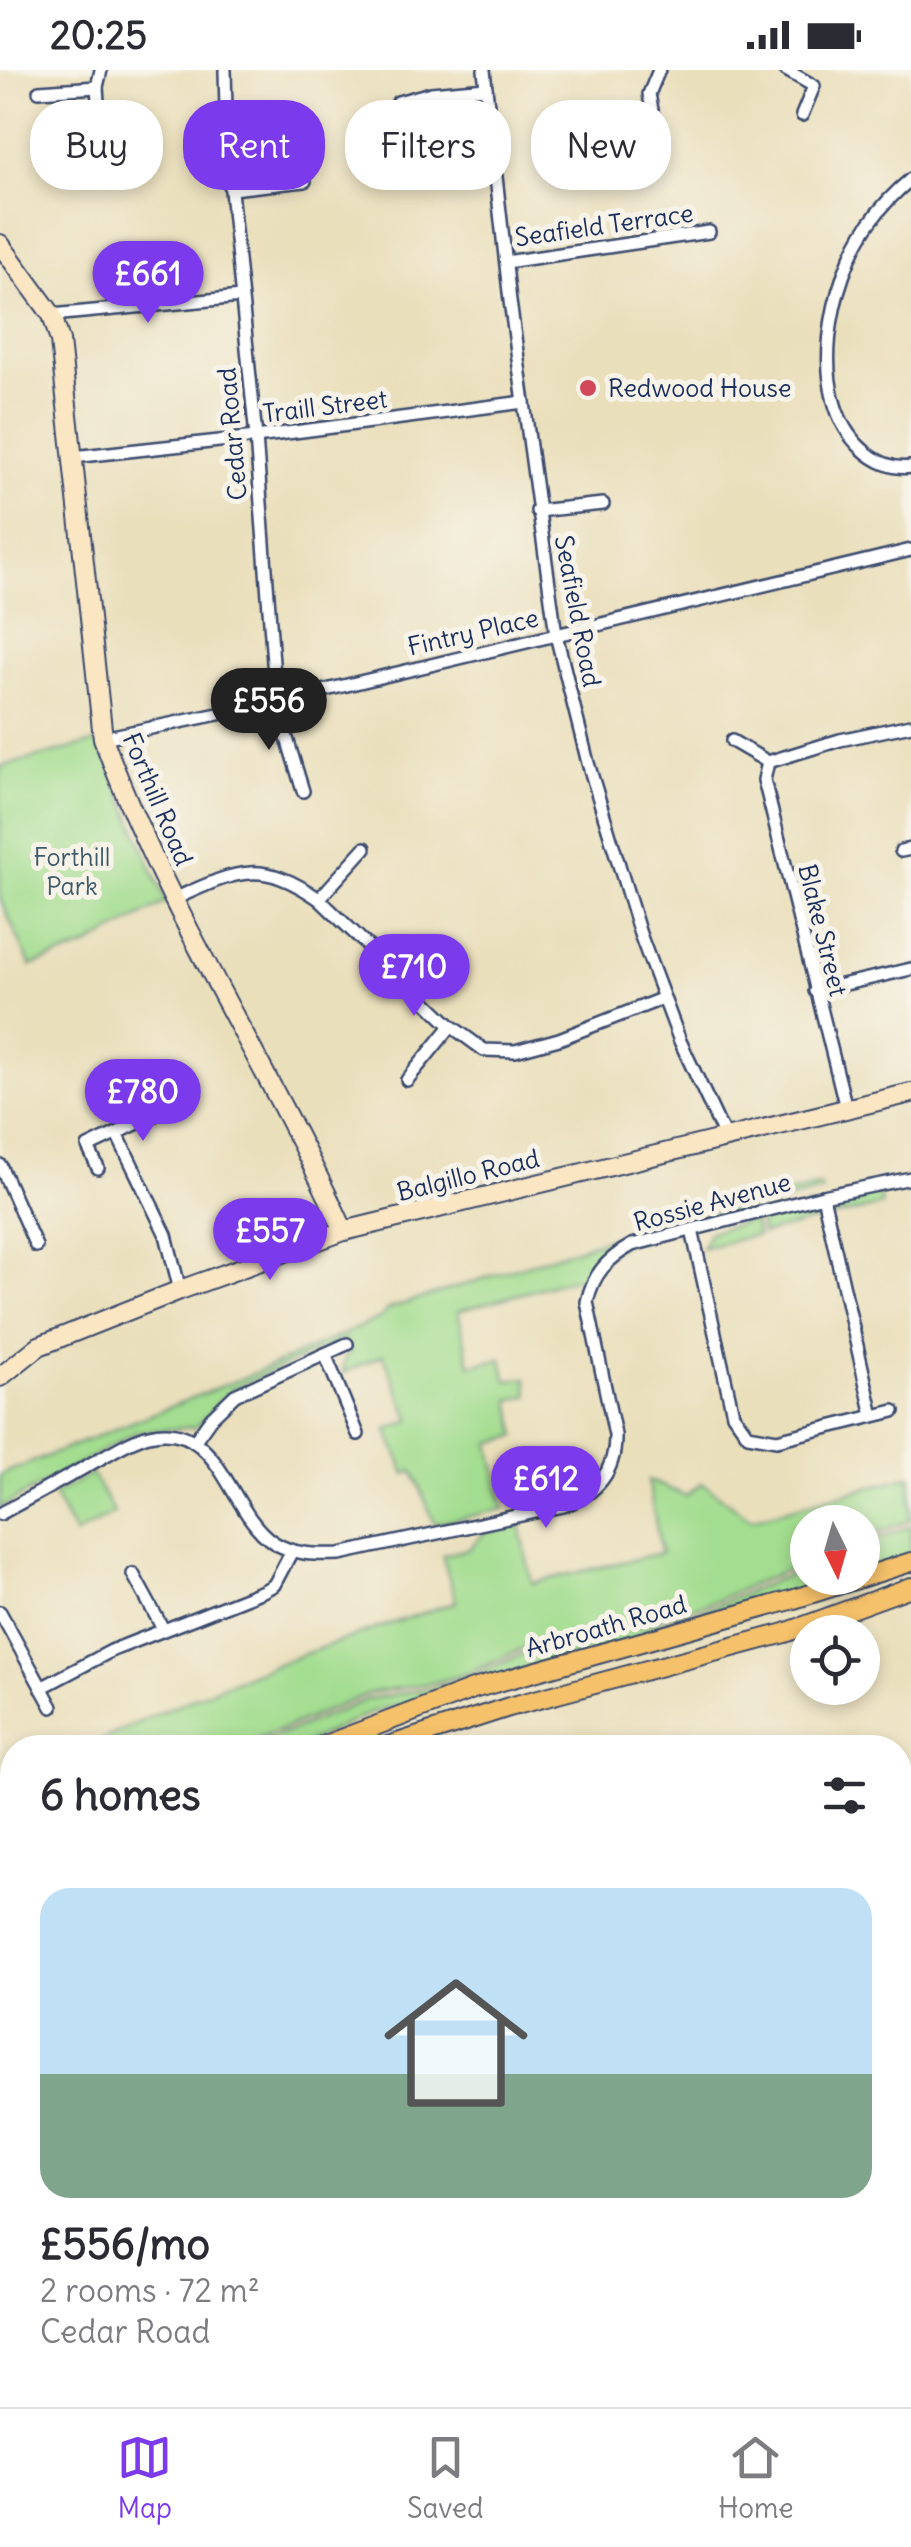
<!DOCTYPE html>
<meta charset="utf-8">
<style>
body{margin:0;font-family:Delius,sans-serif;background:#f2f2f3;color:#2b2b33;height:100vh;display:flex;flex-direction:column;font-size:38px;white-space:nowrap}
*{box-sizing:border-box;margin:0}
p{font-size:32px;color:#7c7c81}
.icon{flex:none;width:55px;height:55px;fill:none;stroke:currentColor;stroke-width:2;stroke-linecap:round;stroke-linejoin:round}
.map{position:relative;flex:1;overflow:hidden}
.details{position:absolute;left:0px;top:1665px;width:912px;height:672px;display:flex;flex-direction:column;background:#fff;border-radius:40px 40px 0 0;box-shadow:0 5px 15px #0003}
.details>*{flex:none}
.guide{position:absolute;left:30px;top:30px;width:852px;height:90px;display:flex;gap:20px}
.needle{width:65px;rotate:175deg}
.fabs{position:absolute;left:790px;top:1435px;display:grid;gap:20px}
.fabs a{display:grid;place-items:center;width:90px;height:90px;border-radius:50%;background:#fff;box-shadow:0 5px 15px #0003;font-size:50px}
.price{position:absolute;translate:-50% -85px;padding:0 22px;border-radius:35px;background:#7c3aed;color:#fff;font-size:32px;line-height:65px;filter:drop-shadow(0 2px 5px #0008)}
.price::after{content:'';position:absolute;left:50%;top:60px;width:30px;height:22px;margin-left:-15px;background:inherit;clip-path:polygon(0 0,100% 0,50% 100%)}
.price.active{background:#222;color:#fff}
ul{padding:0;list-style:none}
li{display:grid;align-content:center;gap:20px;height:530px;padding:0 40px}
li span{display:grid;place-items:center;height:310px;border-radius:30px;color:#555}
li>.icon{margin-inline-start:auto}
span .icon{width:180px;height:180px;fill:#fffc;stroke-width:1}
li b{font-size:42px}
h2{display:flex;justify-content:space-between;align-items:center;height:120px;padding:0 40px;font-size:42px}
.tag{padding:0 35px;border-radius:40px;background:#fff;box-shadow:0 5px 15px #0003;font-size:35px;line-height:90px}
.tag.active{background:#7c3aed;color:#fff}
.status{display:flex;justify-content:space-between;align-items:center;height:70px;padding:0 50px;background:#fff;direction:ltr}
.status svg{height:28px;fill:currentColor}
.dock{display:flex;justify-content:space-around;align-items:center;height:140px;border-top:2px solid #e1e1e2;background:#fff;font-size:28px;color:#7c7c81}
.dock a{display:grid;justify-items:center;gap:5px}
.dock .active{color:#7c3aed}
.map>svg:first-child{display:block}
</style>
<div class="status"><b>20:25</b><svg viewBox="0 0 49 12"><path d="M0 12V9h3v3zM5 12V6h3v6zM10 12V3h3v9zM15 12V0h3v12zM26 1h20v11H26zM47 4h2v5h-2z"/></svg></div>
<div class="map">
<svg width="911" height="2337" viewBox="0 0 911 2337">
<rect width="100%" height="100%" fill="#f7f3e8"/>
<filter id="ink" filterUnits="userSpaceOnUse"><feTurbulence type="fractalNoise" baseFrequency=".01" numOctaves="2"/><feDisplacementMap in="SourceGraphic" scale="20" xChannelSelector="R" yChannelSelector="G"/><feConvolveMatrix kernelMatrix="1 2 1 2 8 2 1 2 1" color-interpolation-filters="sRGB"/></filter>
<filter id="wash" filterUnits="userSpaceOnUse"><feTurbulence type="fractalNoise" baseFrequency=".0048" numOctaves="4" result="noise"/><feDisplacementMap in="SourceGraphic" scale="40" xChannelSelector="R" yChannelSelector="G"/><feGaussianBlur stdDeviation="2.25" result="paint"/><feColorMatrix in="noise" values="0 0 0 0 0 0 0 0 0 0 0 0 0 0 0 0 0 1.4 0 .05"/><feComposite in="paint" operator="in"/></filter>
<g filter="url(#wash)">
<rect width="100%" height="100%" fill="#eadfbb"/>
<g fill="#a3dd8f" stroke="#5f8676" stroke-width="2.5">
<polygon points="100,671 166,832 86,877 31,896 0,829 0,697"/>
<polygon points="820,1116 822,1121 627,1171 603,1187 587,1205 458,1241 470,1295 502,1289 507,1311 526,1308 529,1326 510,1330 517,1366 490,1373 504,1439 435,1454 413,1401 406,1404 387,1360 411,1350 383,1285 343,1303 345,1287 351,1282 345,1269 232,1319 196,1357 136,1362 0,1438 0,1405 262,1300 380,1248 388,1239 610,1168"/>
<path d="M878 1118 882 1135 833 1147C837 1123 857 1123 878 1118Z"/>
<polygon points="808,1136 821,1143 823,1149 762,1164 759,1149"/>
<polygon points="753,1150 757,1165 702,1178 709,1162"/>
<polygon points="92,1404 114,1443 75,1464 53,1425"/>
<path d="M911 1406V1450L863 1468 862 1452H808L807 1491 717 1530 668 1545 530 1575 469 1603 437 1612 370 1623 239 1677H89C206 1616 331 1573 456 1532L442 1485 469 1479 485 1462 520 1455 532 1513 661 1483 648 1410 686 1426 702 1413 751 1449Z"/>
<polygon points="911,1456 911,1487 863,1503 862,1474"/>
<polygon points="807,1497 808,1508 848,1508 443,1623 372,1642 298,1677 249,1678 368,1629 438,1617 471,1607 531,1580 670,1550 718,1535"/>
<polygon points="900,2080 911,2085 911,2337 688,2337 690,2325 900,2325"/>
<polygon points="12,2175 12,2271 0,2266 0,2181"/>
<polygon points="452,2325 506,2325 510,2337 442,2337"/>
</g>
<polygon fill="#82bc7a" stroke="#4e766c" stroke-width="2.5" points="900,1963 911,1966 911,2078 900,2073"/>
</g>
<g filter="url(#ink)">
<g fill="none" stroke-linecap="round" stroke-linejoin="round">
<defs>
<g id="street">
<polyline points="101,0 97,17 103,102"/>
<polyline points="225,0 227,81 256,367 276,632 303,721"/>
<polyline points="484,0 510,231 556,565 588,693 640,864 680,971 725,1067"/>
<polyline points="659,0 649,24 661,88"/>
<polyline points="786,0 814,16 802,45"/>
<polyline points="39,21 97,17"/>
<polyline points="397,69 394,43 398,32 431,23 486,18"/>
<path d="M911 109C895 122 881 137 869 154 830 210 805 327 862 379 875 391 893 400 911 397"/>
<polyline points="231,119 305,111"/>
<polyline points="506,192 709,162"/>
<polyline points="52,245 241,227"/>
<polyline points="73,387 256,367 524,332"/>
<polyline points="537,441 603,434"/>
<polyline points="103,668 276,632 911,480"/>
<polyline points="732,671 768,692"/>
<polyline points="901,781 911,779"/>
<path d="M174 829C235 802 259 787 319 829L451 956 484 980 515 981 559 969 664 928"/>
<polyline points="319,829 365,778"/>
<polyline points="815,921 911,899"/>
<polyline points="407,1010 451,956"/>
<polyline points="846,1038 764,710 768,692 840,670 911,655"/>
<polyline points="117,1064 166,1165 180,1220"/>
<polyline points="0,1095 36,1176"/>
<polyline points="98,1098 88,1077 163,1041"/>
<polyline points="823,1126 873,1346"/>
<polyline points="692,1160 733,1344 748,1365 777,1370 894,1341"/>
<polyline points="325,1284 358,1364"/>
<polyline points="194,1372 211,1348 235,1325 347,1274"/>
<path d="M0 1444C31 1427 63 1410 94 1392 111 1383 129 1370 149 1365 220 1348 228 1442 273 1472 293 1485 317 1485 340 1484L563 1436C596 1424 616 1402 615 1365L587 1232C593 1204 607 1189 632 1175L823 1126 911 1108"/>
<polyline points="133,1504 163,1559"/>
<polyline points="0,1542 52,1637"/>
<polyline points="41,1618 113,1580 263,1521 274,1515 292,1481"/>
<polyline points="0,1761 12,1769"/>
<polyline points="0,1956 12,1976"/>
<polyline points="0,2081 12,2082"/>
<polyline points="0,2284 12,2279"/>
<polyline points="539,2325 542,2337"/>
<polyline points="122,2337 125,2325"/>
</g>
<g id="secondary">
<path d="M0 174 52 245 60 271 103 668C166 840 268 995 344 1161"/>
<polyline points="0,1307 39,1276 180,1220 344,1161 911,1023"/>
</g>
<g id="primary">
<polyline points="317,1678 473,1619 791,1530 911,1492"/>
<polyline points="382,1678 509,1637 785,1563 911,1517"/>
<polyline points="0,1786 12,1781"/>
<polyline points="0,1880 12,1886"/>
</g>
</defs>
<use href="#street" stroke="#3a496c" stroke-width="16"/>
<use href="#secondary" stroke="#3a496c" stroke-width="22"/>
<use href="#primary" stroke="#3a496c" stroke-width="22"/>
<use href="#street" stroke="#fff" stroke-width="11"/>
<use href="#secondary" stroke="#fbe6c4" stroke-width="18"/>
<use href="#primary" stroke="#f5c16b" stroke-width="18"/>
</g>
</g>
<circle fill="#d1495b" stroke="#f7f3e8" stroke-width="4" cx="588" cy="318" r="10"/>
<g text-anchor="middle" stroke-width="10" stroke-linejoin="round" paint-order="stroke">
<g font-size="25" fill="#1b2f5e" stroke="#f7f3e8">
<text transform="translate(604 155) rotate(-8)" y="9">Seafield Terrace</text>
<text transform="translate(325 336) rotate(-7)" y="9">Traill Street</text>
<text transform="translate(232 364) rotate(-95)" y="9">Cedar Road</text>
<text transform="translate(578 541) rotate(79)" y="9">Seafield Road</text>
<text transform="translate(473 562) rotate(-13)" y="9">Fintry Place</text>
<text transform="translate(158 729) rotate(67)" y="9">Forthill Road</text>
<text transform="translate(823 860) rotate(76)" y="9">Blake Street</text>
<text transform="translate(468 1105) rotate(-14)" y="9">Balgillo Road</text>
<text transform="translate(712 1132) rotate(-15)" y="9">Rossie Avenue</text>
<text transform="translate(606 1556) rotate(-16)" y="9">Arbroath Road</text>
</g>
<g font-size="25" fill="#1b2f5e" stroke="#f7f3e8" text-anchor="start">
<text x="608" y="327">Redwood House</text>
</g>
<g font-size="25" fill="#3d5a6a" stroke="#f7f3e8">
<text x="72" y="796">Forthill<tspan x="72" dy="29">Park</tspan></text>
</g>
</g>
</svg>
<div class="fabs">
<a><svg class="needle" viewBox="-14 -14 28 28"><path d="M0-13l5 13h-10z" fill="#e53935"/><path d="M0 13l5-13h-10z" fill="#7c7c81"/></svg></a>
<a><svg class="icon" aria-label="locate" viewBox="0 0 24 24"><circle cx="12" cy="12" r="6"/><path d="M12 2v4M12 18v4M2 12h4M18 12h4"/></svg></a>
</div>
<b class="price" style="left:148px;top:256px">£661</b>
<b class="price active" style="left:269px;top:683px">£556</b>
<b class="price" style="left:414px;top:949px">£710</b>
<b class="price" style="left:143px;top:1074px">£780</b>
<b class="price" style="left:270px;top:1213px">£557</b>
<b class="price" style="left:546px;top:1461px">£612</b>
<div class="guide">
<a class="tag">Buy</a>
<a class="tag active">Rent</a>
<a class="tag">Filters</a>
<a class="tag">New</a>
</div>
<section class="details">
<h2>6 homes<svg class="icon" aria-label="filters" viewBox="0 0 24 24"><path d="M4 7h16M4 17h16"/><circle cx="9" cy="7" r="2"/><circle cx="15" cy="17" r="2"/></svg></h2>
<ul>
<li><span style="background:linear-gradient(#bfe0f5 60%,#7fa58c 0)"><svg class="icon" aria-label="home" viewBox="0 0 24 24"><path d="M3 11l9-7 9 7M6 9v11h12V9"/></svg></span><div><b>£556/mo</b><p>2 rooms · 72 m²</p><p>Cedar Road</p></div></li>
</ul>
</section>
</div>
<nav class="dock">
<a class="active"><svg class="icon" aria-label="map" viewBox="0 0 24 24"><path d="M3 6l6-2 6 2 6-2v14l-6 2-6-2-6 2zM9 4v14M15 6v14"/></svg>Map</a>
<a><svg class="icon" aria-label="saved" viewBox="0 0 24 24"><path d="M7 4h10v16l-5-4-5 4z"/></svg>Saved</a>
<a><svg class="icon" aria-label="home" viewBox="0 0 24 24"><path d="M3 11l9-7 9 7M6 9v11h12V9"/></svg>Home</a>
</nav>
